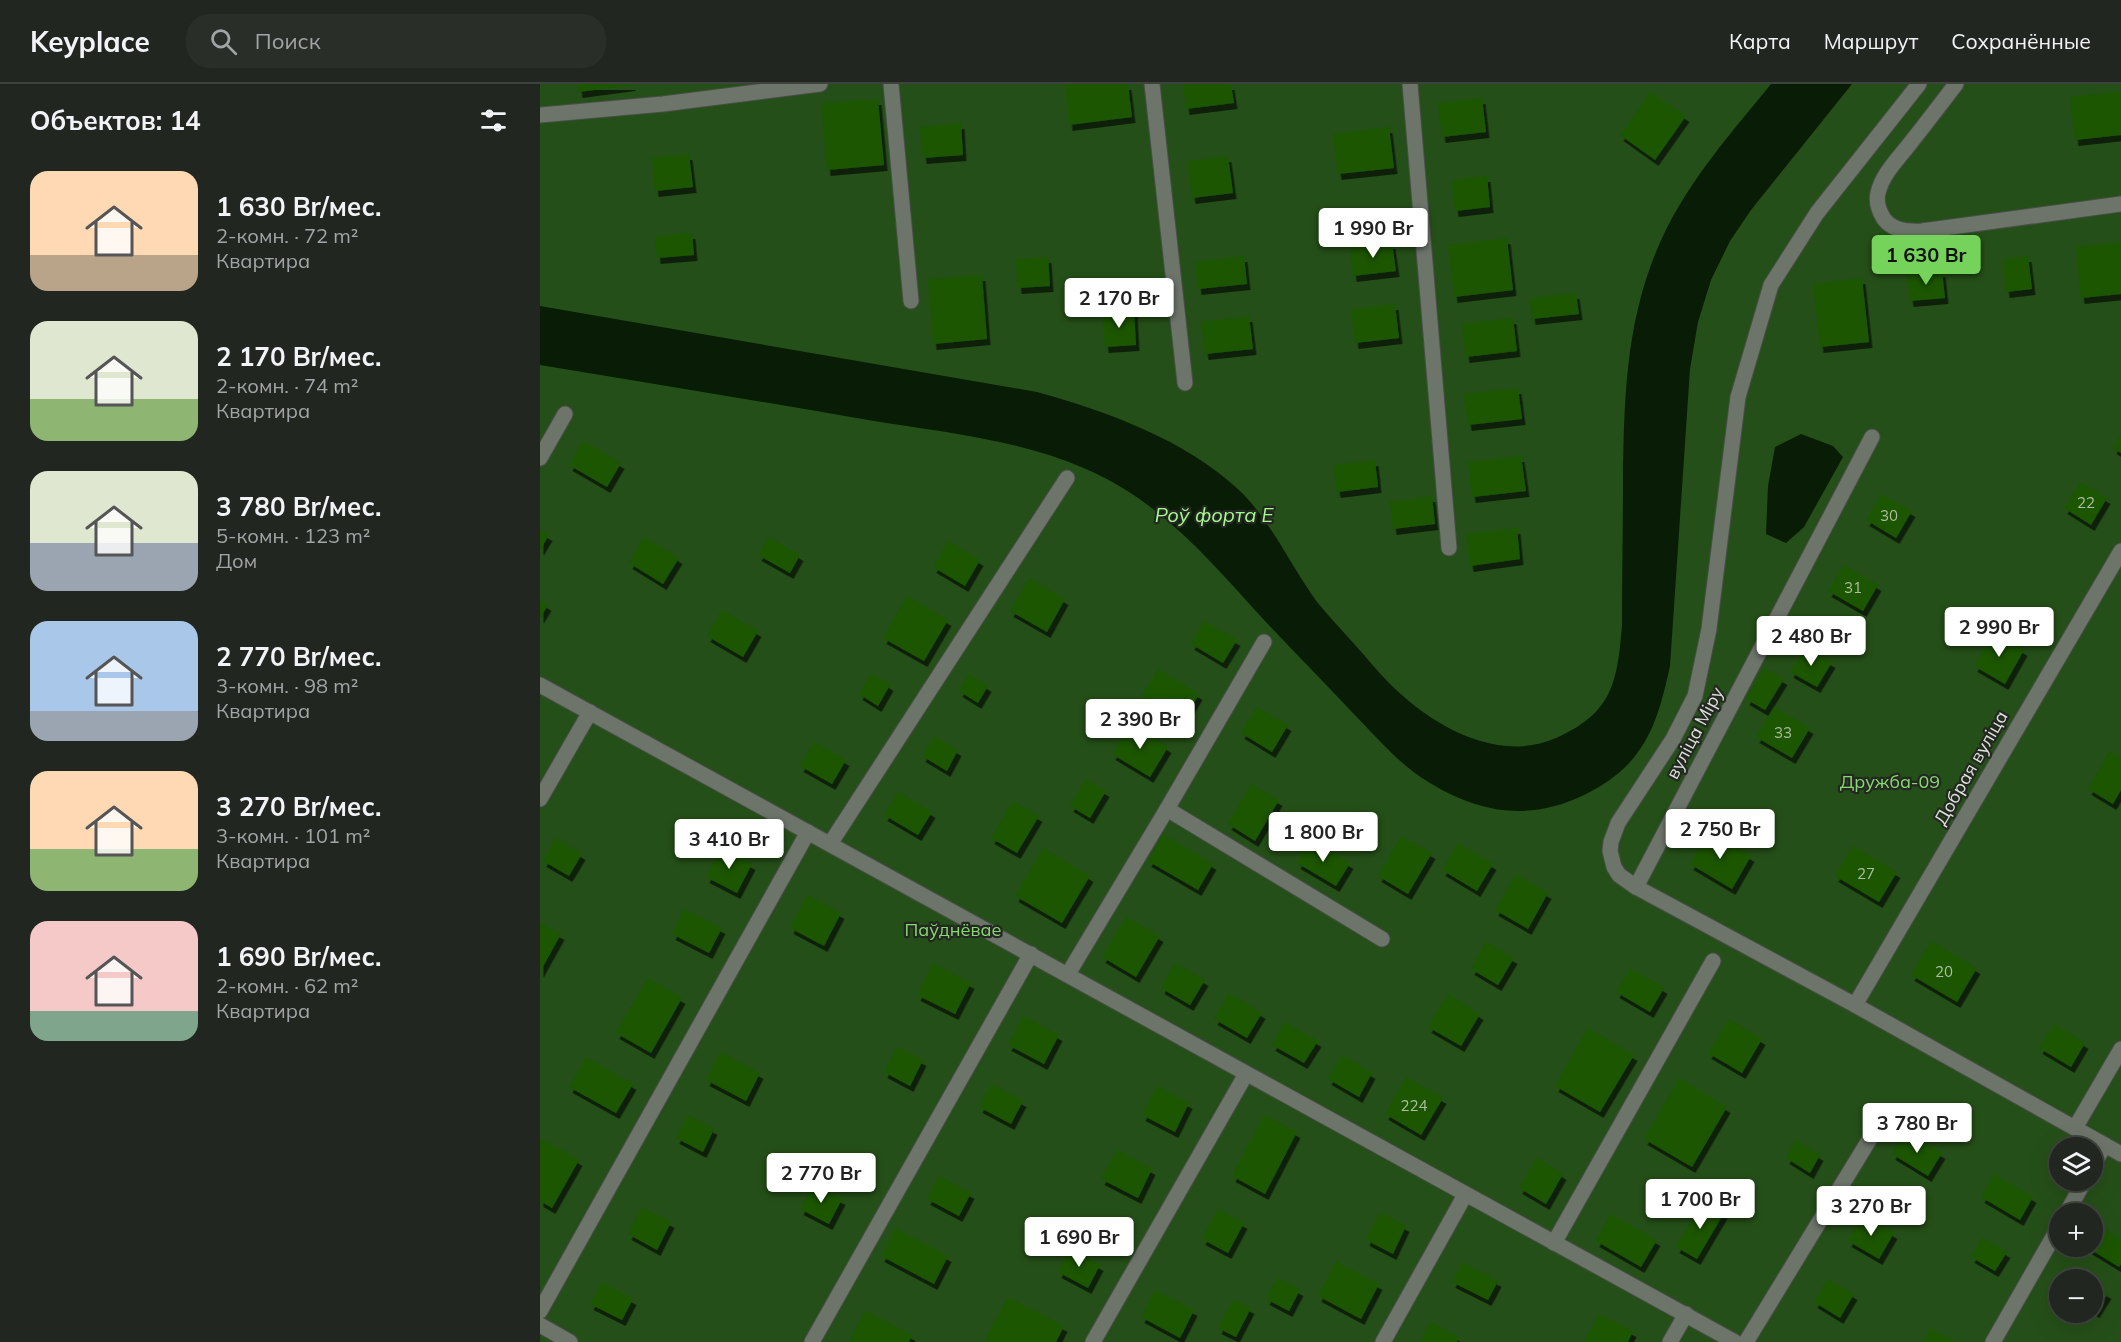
<!DOCTYPE html>
<html lang="ru">
<meta charset="utf-8">
<style>
body{margin:0;font-family:Mulish,sans-serif;background:#2a2e29;color:#f1f3f6;height:100vh;display:flex;flex-direction:column;font-size:22px;white-space:nowrap}
*{box-sizing:border-box;margin:0}
p{font-size:20px;color:#a2a5a5}
.icon{flex:none;width:33px;height:33px;fill:none;stroke:currentColor;stroke-width:2;stroke-linecap:round;stroke-linejoin:round}
.map{position:relative;flex:1;overflow:hidden}
.side{display:flex;flex-direction:column;background:#222620;width:540px}
.side>*{flex:none}
.tools{position:absolute;left:1509px;top:1053px;display:grid;gap:12px}
.tools a{display:grid;place-items:center;width:54px;height:54px;border-radius:50%;background:#222620;box-shadow:0 6px 24px #0002,0 0 0 2px #3f433e;font-size:30px}
.price{position:absolute;translate:-50% -51px;padding:0 14px;border-radius:6px;background:#fff;color:#222;font-size:20px;line-height:39px;filter:drop-shadow(0 2px 3px #0008)}
.price::after{content:'';position:absolute;left:50%;top:36px;width:18px;height:14px;margin-left:-9px;background:inherit;clip-path:polygon(0 0,100% 0,50% 100%)}
.price.current{background:#75d25a;color:#111}
ul{padding:0;list-style:none}
li{display:flex;align-items:center;gap:18px;height:150px;padding:0 30px}
li span{display:grid;place-items:center;flex:none;width:168px;height:120px;border-radius:18px;color:#555}
li>.icon{margin-inline-start:auto}
span .icon{width:72px;height:72px;fill:#fffc;stroke-width:1}
li b{font-size:26px}
h2{display:flex;justify-content:space-between;align-items:center;height:72px;padding:0 30px;font-size:26px}
header{display:flex;align-items:center;gap:36px;box-sizing:border-box;height:84px;padding:0 30px;background:#222620;border-bottom:2px solid #3f433e}
header strong{font-size:28px}
nav{display:flex;gap:33px;margin-inline-start:auto;font-size:21px}
.search{width:420px;height:54px;background:#2a2e29;display:flex;align-items:center;gap:15px;box-sizing:border-box;padding:0 21px;border-radius:24px;color:#a2a5a5;font-size:22px}
main{display:flex;flex:1;min-height:0}
.map>svg:first-child{display:block}
</style>
<header>
<strong>Keyplace</strong>
<div class="search"><svg class="icon" aria-label="search" viewBox="0 0 24 24"><circle cx="10" cy="10" r="6"/><path d="M15 15l6 6"/></svg>Поиск</div>
<nav><a>Карта</a><a>Маршрут</a><a>Сохранённые</a></nav>
</header>
<main>
<section class="side">
<h2>Объектов: 14<svg class="icon" aria-label="filters" viewBox="0 0 24 24"><path d="M4 7h16M4 17h16"/><circle cx="9" cy="7" r="2"/><circle cx="15" cy="17" r="2"/></svg></h2>
<ul>
<li><span style="background:linear-gradient(#ffd9b3 70%,#b9a48a 0)"><svg class="icon" aria-label="home" viewBox="0 0 24 24"><path d="M3 11l9-7 9 7M6 9v11h12V9"/></svg></span><div><b>1 630 Br/мес.</b><p>2-комн. · 72 m²</p><p>Квартира</p></div></li>
<li><span style="background:linear-gradient(#dfe7d0 65%,#8fb573 0)"><svg class="icon" aria-label="home" viewBox="0 0 24 24"><path d="M3 11l9-7 9 7M6 9v11h12V9"/></svg></span><div><b>2 170 Br/мес.</b><p>2-комн. · 74 m²</p><p>Квартира</p></div></li>
<li><span style="background:linear-gradient(#dfe7d0 60%,#9aa5b1 0)"><svg class="icon" aria-label="home" viewBox="0 0 24 24"><path d="M3 11l9-7 9 7M6 9v11h12V9"/></svg></span><div><b>3 780 Br/мес.</b><p>5-комн. · 123 m²</p><p>Дом</p></div></li>
<li><span style="background:linear-gradient(#a9c7e8 75%,#9aa5b1 0)"><svg class="icon" aria-label="home" viewBox="0 0 24 24"><path d="M3 11l9-7 9 7M6 9v11h12V9"/></svg></span><div><b>2 770 Br/мес.</b><p>3-комн. · 98 m²</p><p>Квартира</p></div></li>
<li><span style="background:linear-gradient(#ffd9b3 65%,#8fb573 0)"><svg class="icon" aria-label="home" viewBox="0 0 24 24"><path d="M3 11l9-7 9 7M6 9v11h12V9"/></svg></span><div><b>3 270 Br/мес.</b><p>3-комн. · 101 m²</p><p>Квартира</p></div></li>
<li><span style="background:linear-gradient(#f6c9c9 75%,#7fa58c 0)"><svg class="icon" aria-label="home" viewBox="0 0 24 24"><path d="M3 11l9-7 9 7M6 9v11h12V9"/></svg></span><div><b>1 690 Br/мес.</b><p>2-комн. · 62 m²</p><p>Квартира</p></div></li>
</ul>
</section>
<div class="map">
<svg width="1581" height="1258" viewBox="0 0 1581 1258">
<defs>
<filter id="shadow"><feDropShadow dx="3.5" dy="6" stdDeviation="0" flood-color="#0009"/></filter>
</defs>
<rect width="100%" height="100%" fill="#2d332b"/>
<path fill="#254f18" fill-rule="evenodd" d="M0 0H1581V1258H0ZM1520 1064H1552V1096H1520ZM1520 1130H1552V1162H1520ZM1520 1196H1552V1228H1520Z"/>
<g fill="#091c05">
<path d="M1231 0H1312L1211 126 1190 157 1171 196 1158 238 1150 285 1130 582C1117 642 1104 682 1044 711 990 737 941 730 890 699 859 681 835 651 810 626 782 596 753 567 725 537 672 479 621 417 546 385 477 355 401 348 328 336 219 317 109 299 0 281V222L497 308C568 328 644 355 699 406 729 434 752 484 777 518 789 533 803 547 816 562 827 574 838 588 849 599 891 641 957 680 1016 654 1072 629 1077 600 1082 542 1082 494 1083 445 1083 397 1084 311 1086 231 1123 152 1150 95 1192 48 1231 0Z"/>
<polygon points="1261,350 1293,362 1303,373 1264,443 1246,459 1226,450 1228,402 1235,363"/>
</g>
<g fill="#1a5700" filter="url(#shadow)">
<polygon points="38,0 92,0 92,1 39,8"/>
<polygon points="525,0 588,0 592,33 529,41"/>
<polygon points="643,0 691,0 694,19 646,25"/>
<polygon points="1581,7 1581,51 1535,56 1530,13"/>
<polygon points="1110,8 1146,32 1115,76 1080,51"/>
<polygon points="942,14 946,48 902,53 898,19"/>
<polygon points="338,15 344,81 287,86 281,19"/>
<polygon points="421,39 423,71 383,74 380,43"/>
<polygon points="849,43 854,84 798,90 793,50"/>
<polygon points="149,70 153,103 115,107 112,74"/>
<polygon points="688,72 693,109 652,114 647,77"/>
<polygon points="947,92 950,123 915,127 911,96"/>
<polygon points="152,149 154,171 117,174 115,152"/>
<polygon points="967,154 973,206 914,213 908,161"/>
<polygon points="1581,158 1581,210 1541,214 1536,163"/>
<polygon points="852,159 856,187 813,192 810,163"/>
<polygon points="704,172 707,200 658,205 655,178"/>
<polygon points="1488,172 1492,205 1466,208 1463,175"/>
<polygon points="508,173 510,202 478,204 476,175"/>
<polygon points="1402,187 1405,214 1370,217 1367,191"/>
<polygon points="442,191 447,255 393,260 388,195"/>
<polygon points="1322,194 1329,258 1280,263 1273,200"/>
<polygon points="1036,209 1039,230 992,235 989,214"/>
<polygon points="855,220 859,254 815,259 811,225"/>
<polygon points="594,226 596,261 565,263 562,229"/>
<polygon points="709,232 713,265 665,270 661,238"/>
<polygon points="973,234 977,267 926,273 922,240"/>
<polygon points="978,304 982,335 928,341 924,310"/>
<polygon points="1581,350 1581,369 1573,364"/>
<polygon points="43,357 81,379 67,403 29,381"/>
<polygon points="981,372 986,407 932,413 928,378"/>
<polygon points="835,376 838,403 797,408 793,381"/>
<polygon points="1540,398 1567,414 1551,441 1524,424"/>
<polygon points="1341,410 1372,427 1356,454 1326,436"/>
<polygon points="892,412 895,440 853,445 850,418"/>
<polygon points="977,444 980,475 930,482 926,450"/>
<polygon points="0,446 9,451 0,466"/>
<polygon points="104,453 139,474 123,500 89,479"/>
<polygon points="229,453 260,471 250,489 218,471"/>
<polygon points="408,457 440,476 425,502 393,483"/>
<polygon points="1304,481 1338,501 1323,527 1288,507"/>
<polygon points="489,494 525,515 507,548 470,527"/>
<polygon points="367,512 408,536 384,577 343,554"/>
<polygon points="0,516 8,521 0,534"/>
<polygon points="182,526 218,547 203,573 167,552"/>
<polygon points="664,537 697,556 683,579 651,560"/>
<polygon points="1454,548 1484,566 1465,600 1434,582"/>
<polygon points="1265,563 1292,578 1277,603 1250,588"/>
<polygon points="1224,584 1244,595 1225,626 1206,615"/>
<polygon points="618,585 659,610 644,636 602,612"/>
<polygon points="331,589 350,601 338,622 319,610"/>
<polygon points="429,590 448,602 438,619 419,607"/>
<polygon points="717,623 748,641 732,668 701,649"/>
<polygon points="1234,623 1270,644 1252,674 1216,653"/>
<polygon points="590,640 628,663 610,693 572,670"/>
<polygon points="394,652 418,666 407,687 382,672"/>
<polygon points="274,658 306,676 292,700 260,682"/>
<polygon points="1570,667 1581,674 1581,706 1573,720 1548,705"/>
<polygon points="546,695 566,707 550,734 530,722"/>
<polygon points="711,700 739,716 715,757 688,740"/>
<polygon points="358,708 392,728 378,751 344,731"/>
<polygon points="473,717 499,732 477,769 451,754"/>
<polygon points="1169,747 1211,772 1192,805 1150,780"/>
<polygon points="623,750 673,780 658,806 608,777"/>
<polygon points="861,752 892,769 868,810 838,792"/>
<polygon points="16,754 42,770 29,792 3,777"/>
<polygon points="771,756 810,779 796,802 757,779"/>
<polygon points="918,759 953,780 937,807 902,786"/>
<polygon points="1313,762 1357,788 1339,818 1295,792"/>
<polygon points="181,764 212,780 197,809 166,793"/>
<polygon points="503,764 550,792 522,839 475,812"/>
<polygon points="976,790 1008,809 988,845 955,826"/>
<polygon points="267,811 301,829 284,862 250,844"/>
<polygon points="144,825 182,844 169,869 132,850"/>
<polygon points="586,833 620,852 596,893 562,873"/>
<polygon points="0,839 21,850 0,888"/>
<polygon points="1391,857 1437,884 1417,918 1371,891"/>
<polygon points="946,858 974,874 958,901 931,885"/>
<polygon points="393,879 431,899 415,930 377,911"/>
<polygon points="635,879 665,896 650,921 621,904"/>
<polygon points="1090,884 1124,904 1110,928 1076,908"/>
<polygon points="108,894 142,914 111,969 76,949"/>
<polygon points="689,909 722,929 707,954 674,935"/>
<polygon points="908,910 940,930 921,962 888,943"/>
<polygon points="483,932 519,951 504,980 468,961"/>
<polygon points="1189,935 1222,955 1202,989 1168,969"/>
<polygon points="745,938 778,957 764,979 732,961"/>
<polygon points="1514,940 1545,959 1531,983 1499,964"/>
<polygon points="1048,944 1094,971 1060,1028 1015,1002"/>
<polygon points="357,963 383,976 370,1002 344,988"/>
<polygon points="180,968 220,989 206,1017 166,996"/>
<polygon points="802,971 832,989 819,1013 788,995"/>
<polygon points="46,973 93,1000 76,1029 29,1003"/>
<polygon points="866,993 903,1014 881,1051 845,1030"/>
<polygon points="1139,994 1187,1023 1152,1083 1104,1055"/>
<polygon points="451,1000 483,1017 471,1040 439,1023"/>
<polygon points="617,1002 649,1019 635,1048 602,1031"/>
<polygon points="148,1031 174,1045 163,1068 136,1054"/>
<polygon points="724,1031 757,1048 725,1110 692,1092"/>
<polygon points="1365,1048 1402,1069 1388,1092 1352,1070"/>
<polygon points="0,1054 39,1076 12,1124 0,1117"/>
<polygon points="1256,1056 1280,1071 1270,1089 1246,1074"/>
<polygon points="577,1066 612,1085 598,1114 561,1095"/>
<polygon points="997,1074 1023,1090 1006,1120 979,1104"/>
<polygon points="1454,1090 1493,1113 1480,1136 1441,1113"/>
<polygon points="399,1092 431,1109 419,1132 387,1115"/>
<polygon points="273,1100 302,1115 289,1140 260,1125"/>
<polygon points="1164,1116 1184,1129 1157,1175 1136,1163"/>
<polygon points="102,1123 131,1138 117,1166 88,1150"/>
<polygon points="678,1125 704,1139 688,1169 662,1155"/>
<polygon points="840,1128 866,1142 853,1170 826,1156"/>
<polygon points="1071,1130 1117,1156 1101,1183 1056,1157"/>
<polygon points="1323,1131 1354,1149 1339,1175 1308,1157"/>
<polygon points="1560,1142 1581,1155 1581,1180 1579,1183 1548,1164 1552,1162 1552,1156"/>
<polygon points="355,1144 408,1172 394,1200 341,1172"/>
<polygon points="1442,1154 1467,1168 1455,1187 1431,1173"/>
<polygon points="530,1165 560,1181 548,1204 518,1188"/>
<polygon points="796,1177 839,1200 821,1235 778,1212"/>
<polygon points="922,1178 958,1197 948,1216 912,1198"/>
<polygon points="737,1194 760,1206 749,1227 726,1215"/>
<polygon points="1288,1195 1314,1210 1300,1234 1274,1218"/>
<polygon points="62,1198 93,1215 82,1236 50,1220"/>
<polygon points="1552,1200 1568,1209 1556,1228 1552,1226"/>
<polygon points="615,1206 654,1226 640,1254 601,1233"/>
<polygon points="468,1213 524,1242 516,1258 448,1258 445,1256"/>
<polygon points="693,1215 711,1224 696,1253 678,1244"/>
<polygon points="325,1227 372,1251 369,1258 309,1258"/>
<polygon points="1059,1230 1093,1247 1088,1258 1044,1258"/>
<polygon points="891,1238 919,1253 917,1258 880,1258"/>
<polygon points="1391,1244 1416,1258 1383,1258"/>
</g>
<g fill="none" stroke-linecap="round" stroke-linejoin="round">
<defs>
<g id="service">
<polyline points="351,0 371,217"/>
<polyline points="612,0 645,299"/>
<polyline points="870,0 909,464"/>
<polyline points="1379,0 1277,129 1231,201 1198,313 1169,545 1155,612 1133,655 1078,739 1071,758 1070,767 1074,783 1079,791 1096,803 1315,921 1581,1070"/>
<path d="M1416 0C1400 21 1384 42 1368 62 1357 76 1342 91 1338 109 1336 117 1339 127 1344 135 1353 147 1368 148 1382 147L1581 120"/>
<polyline points="0,31 123,20 280,0"/>
<polyline points="0,374 25,330"/>
<polyline points="0,601 1195,1258"/>
<polyline points="0,715 50,628"/>
<polyline points="627,725 842,855"/>
<polyline points="290,760 527,394"/>
<polyline points="1096,803 1332,353"/>
<polyline points="528,890 627,725 724,558"/>
<polyline points="1315,921 1581,467"/>
<polyline points="1535,1044 1581,965"/>
<polyline points="1552,1083 1565,1061"/>
<polyline points="1526,1130 1545,1096"/>
<polyline points="1014,1159 1173,877"/>
<polyline points="0,1227 268,748"/>
<polyline points="0,1241 30,1258"/>
<polyline points="272,1258 491,870"/>
<polyline points="553,1258 706,990"/>
<polyline points="843,1258 925,1111"/>
<polyline points="1130,1258 1146,1230"/>
<polyline points="1206,1258 1345,1030"/>
<polyline points="1453,1258 1520,1141"/>
</g>
</defs>
<use href="#service" stroke="#494e47" stroke-width="17"/>
<use href="#service" stroke="#6d756b" stroke-width="15"/>
</g>
<g text-anchor="middle" stroke-width="4.5" stroke-linejoin="round" paint-order="stroke">
<g font-size="15" fill="#acbea4">
<text x="1546" y="424">22</text>
<text x="1349" y="437">30</text>
<text x="1313" y="509">31</text>
<text x="1243" y="654">33</text>
<text x="1326" y="795">27</text>
<text x="1404" y="893">20</text>
<text x="874" y="1027">224</text>
</g>
<g font-size="18" fill="#dde1db" stroke="#232921">
<text transform="translate(1155 649) rotate(-62)" y="6">вуліца Міру</text>
<text transform="translate(1431 684) rotate(-60)" y="6">Добрая вуліца</text>
</g>
<g font-size="18" fill="#88d872" stroke="#232921">
<text x="1350" y="704">Дружба-09</text>
<text x="413" y="852">Паўднёвае</text>
</g>
<g font-size="20" font-style="italic" fill="#a5f78f" stroke="#232921">
<text x="674" y="438">Роў форта Е</text>
</g>
</g>
</svg>
<div class="tools">
<a><svg class="icon" aria-label="layers" viewBox="0 0 24 24"><path d="M12 4l9 5-9 5-9-5zM3 14l9 5 9-5"/></svg></a>
<a>+</a>
<a>−</a>
</div>
<b class="price" style="left:833px;top:175px">1 990 Br</b>
<b class="price current" style="left:1386px;top:202px">1 630 Br</b>
<b class="price" style="left:579px;top:245px">2 170 Br</b>
<b class="price" style="left:1459px;top:574px">2 990 Br</b>
<b class="price" style="left:1271px;top:583px">2 480 Br</b>
<b class="price" style="left:600px;top:666px">2 390 Br</b>
<b class="price" style="left:1180px;top:776px">2 750 Br</b>
<b class="price" style="left:783px;top:779px">1 800 Br</b>
<b class="price" style="left:189px;top:786px">3 410 Br</b>
<b class="price" style="left:1377px;top:1070px">3 780 Br</b>
<b class="price" style="left:281px;top:1120px">2 770 Br</b>
<b class="price" style="left:1160px;top:1146px">1 700 Br</b>
<b class="price" style="left:1331px;top:1153px">3 270 Br</b>
<b class="price" style="left:539px;top:1184px">1 690 Br</b>
</div>
</main>
